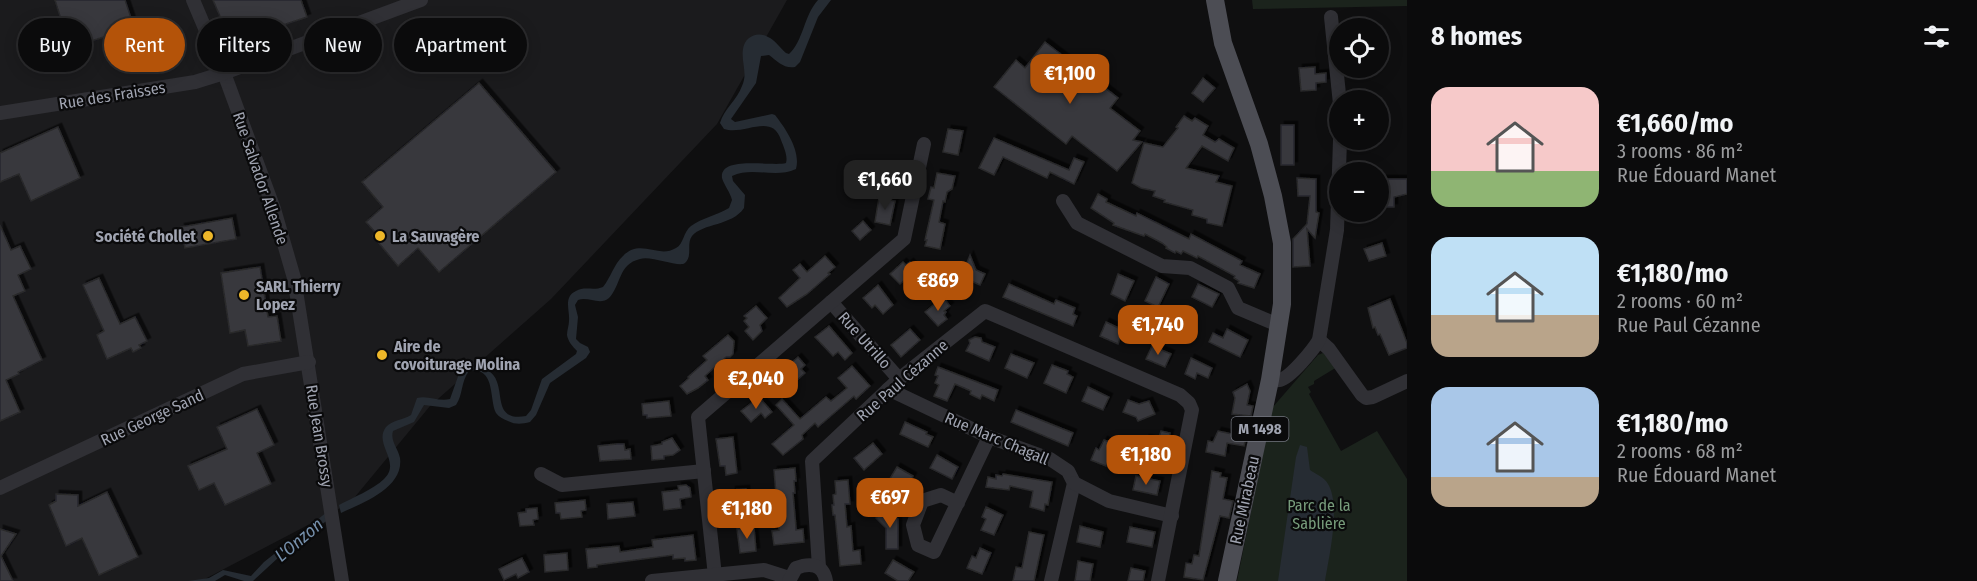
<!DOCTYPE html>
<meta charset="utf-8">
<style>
body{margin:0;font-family:"Fira Sans Condensed",sans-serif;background:#19191a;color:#f1f3f6;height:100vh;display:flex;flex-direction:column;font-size:22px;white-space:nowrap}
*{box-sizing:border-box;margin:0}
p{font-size:20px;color:#9a9b9d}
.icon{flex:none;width:33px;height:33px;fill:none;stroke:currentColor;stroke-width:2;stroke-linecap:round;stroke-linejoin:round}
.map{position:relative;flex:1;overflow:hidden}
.sheet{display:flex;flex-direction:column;background:#0b0b0c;width:570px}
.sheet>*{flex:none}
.banner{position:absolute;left:18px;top:18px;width:570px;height:54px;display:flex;gap:12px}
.tools{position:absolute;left:1329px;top:18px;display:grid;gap:12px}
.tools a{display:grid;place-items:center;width:60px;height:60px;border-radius:50%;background:#0b0b0c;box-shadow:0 3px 15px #0003,0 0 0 2px #2b2b2d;font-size:30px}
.price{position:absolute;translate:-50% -51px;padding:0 14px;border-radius:12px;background:#b45309;color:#fff;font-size:20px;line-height:39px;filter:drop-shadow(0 2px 3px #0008)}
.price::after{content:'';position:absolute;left:50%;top:36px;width:18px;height:14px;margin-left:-9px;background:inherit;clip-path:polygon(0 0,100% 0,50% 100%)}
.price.selected{background:#222;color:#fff}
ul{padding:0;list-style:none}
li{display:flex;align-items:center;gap:18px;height:150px;padding:0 24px}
li span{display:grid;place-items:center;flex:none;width:168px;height:120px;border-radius:18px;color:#555}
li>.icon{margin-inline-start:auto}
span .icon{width:72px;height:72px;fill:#fffc;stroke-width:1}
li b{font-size:26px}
h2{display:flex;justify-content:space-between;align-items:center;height:72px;padding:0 24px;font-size:26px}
.chip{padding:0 21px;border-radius:27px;background:#0b0b0c;box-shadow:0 3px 15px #0003,0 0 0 2px #2b2b2d;font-size:21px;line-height:54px}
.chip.selected{background:#b45309;color:#fff}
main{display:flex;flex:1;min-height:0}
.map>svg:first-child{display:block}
</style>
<main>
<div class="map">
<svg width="1407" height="581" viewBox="0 0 1407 581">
<defs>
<filter id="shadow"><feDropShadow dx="3.5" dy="-3.5" stdDeviation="0" flood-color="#0009"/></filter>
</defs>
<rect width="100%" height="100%" fill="#0f0f10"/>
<polygon fill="#1b1b1d" points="0,0 787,0 717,124 551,299 430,406 350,503 201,581 0,581"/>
<g fill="#1b231c">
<polygon points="1252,0 1407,0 1407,6 1253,9"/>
<polygon points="1323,353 1328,355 1337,367 1314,381 1314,384 1308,387 1311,392 1309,394 1341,451 1377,431 1407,479 1407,581 1237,581 1272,408 1318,355"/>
</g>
<g fill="#262c33">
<path d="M818 0H831L818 17 800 62 795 67C784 69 777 61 769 55L761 56 756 83 731 119 735 122 772 114 775 115C786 129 801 151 796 169 775 179 753 166 732 176L733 181 745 195 744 208C732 226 703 223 692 236 686 244 693 256 685 263 679 268 651 255 640 259 618 264 621 286 609 298 600 306 588 296 578 300L575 305 578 317 576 339 580 343 588 347 590 352 586 358 550 383 536 415 530 422C522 424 516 425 508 421 503 419 499 417 496 413 489 400 496 366 469 371 461 381 463 395 456 405L449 408 424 405 414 422 393 431C390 441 398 448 400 458 404 488 362 503 341 513L339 505C352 498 374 489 384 479 402 462 373 444 386 427 392 420 403 420 411 415L417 398C428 395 439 402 450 399L461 368 471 362C481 365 494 371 497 382 503 398 496 421 526 416L531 410 542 379 576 354 577 351C572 346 568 341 567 335 567 330 569 325 569 321 570 310 563 297 576 291 584 286 594 291 603 287 611 277 614 264 623 256 641 238 658 259 676 248 684 244 683 232 691 226 702 218 717 215 729 208L732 200C730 192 724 185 722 178 719 155 773 167 786 163 788 156 784 148 781 140 772 112 744 136 724 129L720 123C724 109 737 100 742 86 748 73 741 62 743 49 745 36 758 31 768 37 775 40 780 48 786 53L789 54C803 42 804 15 818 0Z"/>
<path d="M1300 445 1307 447 1310 470C1317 475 1324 477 1328 484 1341 505 1329 557 1325 581H1278L1296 457Z"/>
<polygon points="327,512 329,519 279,557 253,581 244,581 225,575 215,581 188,581 209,578 223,570 251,576 264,562"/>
</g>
<g fill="#39393d" stroke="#29292c" stroke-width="1.5" filter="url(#shadow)">
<polygon points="55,0 125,0 134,27 70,48"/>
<polygon points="213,0 301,0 307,17 241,39 239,34 232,37 230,29 226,30"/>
<polygon points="1045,42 1118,98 1110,108 1140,131 1133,140 1142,142 1117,171 1072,136 1066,144 994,87 1016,60 1025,68"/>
<polygon points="1315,67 1315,74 1326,73 1326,82 1316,83 1316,90 1301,91 1299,68"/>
<polygon points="1203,78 1215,88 1203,102 1192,93"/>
<polygon points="479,83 556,172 439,272 418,248 398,266 373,236 376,233 366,222 383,207 362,182"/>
<polygon points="1184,116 1192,121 1195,118 1208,126 1203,135 1215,142 1219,139 1234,148 1228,161 1202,146 1186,168 1219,176 1216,182 1232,186 1222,226 1207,223 1207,219 1192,215 1193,210 1164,202 1165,200 1153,196 1155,191 1141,188 1132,183 1144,143 1163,147 1178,128 1176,127"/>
<rect x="1281" y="125" width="13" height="40"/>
<polygon points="58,127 80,178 31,201 19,174 0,182 0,153"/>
<polygon points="948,129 963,131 958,155 943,152"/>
<polygon points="994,138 1069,170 1074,158 1084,162 1074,184 1050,172 1047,178 1003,157 994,175 979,168"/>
<polygon points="937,173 955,176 952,189 947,192 945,202 943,201 939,222 945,224 940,249 925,246 927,240 925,240 934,200 928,199 931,187 934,188"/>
<polygon points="1297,178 1316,179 1316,212 1319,213 1315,238 1307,229 1310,266 1293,267 1293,239 1307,224 1310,196 1298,196"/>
<polygon points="1379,179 1407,179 1407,194 1394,197 1394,207 1379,207"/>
<polygon points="1098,194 1107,199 1106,202 1136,216 1137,213 1189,239 1191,234 1242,261 1240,265 1260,274 1254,288 1238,283 1239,281 1234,278 1235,276 1198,256 1197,258 1183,251 1181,254 1176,251 1175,253 1166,248 1167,247 1162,243 1145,234 1144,236 1113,225 1114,223 1091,208"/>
<polygon points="879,198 895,201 890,225 875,222"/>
<polygon points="232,218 236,239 185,248 181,227"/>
<polygon points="863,221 871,230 860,240 852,231"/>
<polygon points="0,225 11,250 20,246 31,269 18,275 25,291 13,296 42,360 18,372 19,374 6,380 20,412 0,421"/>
<polygon points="1382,243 1386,256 1369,261 1364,249"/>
<polygon points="970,255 976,270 985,274 980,285 955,274 957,269 966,265"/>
<polygon points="825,256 835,267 828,273 830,274 807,294 787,307 779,298 800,278 793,270 800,264 807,272"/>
<polygon points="903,262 906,265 910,262 917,269 900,284 890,274"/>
<polygon points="260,267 268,317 277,316 281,341 248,346 245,330 230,333 221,273"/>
<polygon points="1118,274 1134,281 1125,301 1111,294"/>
<polygon points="1156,277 1169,284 1158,307 1145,301"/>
<polygon points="99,278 120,324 135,317 147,341 139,345 141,348 133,352 131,348 107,359 97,335 104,331 83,285"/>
<polygon points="1009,284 1054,304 1056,300 1075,308 1073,314 1077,316 1073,326 1003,297"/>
<polygon points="1198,284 1219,294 1212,307 1192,297"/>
<polygon points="878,285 893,305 883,314 875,305 872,308 863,298"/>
<polygon points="943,297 950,306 944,311 946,312 944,315 947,319 938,326 925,312"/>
<polygon points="1390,299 1407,343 1407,348 1389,355 1380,334 1378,335 1375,327 1373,328 1368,308"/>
<polygon points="756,306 767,318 760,325 762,331 753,340 745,331 749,327 744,321 747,318 744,316"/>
<polygon points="1106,322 1123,330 1118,344 1100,336"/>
<polygon points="829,326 852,353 845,360 838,352 833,356 815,337"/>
<polygon points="910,329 920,340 901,357 891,345"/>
<polygon points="1227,329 1248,340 1240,357 1209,342 1213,333 1223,338"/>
<polygon points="728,335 734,341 733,354 730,357 726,357 705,376 708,380 698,388 687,394 680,386 689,378 688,377 707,360 703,356"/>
<polygon points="975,337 981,338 982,342 995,347 989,361 966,351 970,343 969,340"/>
<polygon points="1152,346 1171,354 1165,367 1146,359"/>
<polygon points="1011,354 1034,363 1027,378 1005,368"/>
<polygon points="798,357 805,365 801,369 805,373 786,390 774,378"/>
<polygon points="1191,358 1212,368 1208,378 1197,373 1195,379 1185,374"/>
<polygon points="1052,365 1068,371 1067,374 1073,377 1066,393 1044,383"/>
<polygon points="852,366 870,386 856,399 854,396 818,427 815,423 802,435 803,439 783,455 772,444 794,425 776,405 782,399 800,419 826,397 831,401 847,388 838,378"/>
<polygon points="938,367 998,390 994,401 982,395 980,399 970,394 971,391 955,384 947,401 934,396 939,385 935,383 938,376 935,375"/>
<polygon points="1247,384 1250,391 1247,405 1253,406 1251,416 1232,414 1235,398 1233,392"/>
<polygon points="1088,387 1109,397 1103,410 1082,401"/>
<polygon points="759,397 772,412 765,418 761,413 751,422 741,411"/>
<polygon points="1128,400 1139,404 1149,401 1155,414 1138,421 1136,417 1123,412"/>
<polygon points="669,401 671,416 647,418 647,415 643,415 642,404"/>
<polygon points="257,409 274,445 257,453 271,484 225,505 214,483 199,490 188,466 227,449 217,427"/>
<polygon points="1016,410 1073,433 1068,446 1011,422"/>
<polygon points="905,422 927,432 926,434 933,437 928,447 900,434"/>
<polygon points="1161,431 1170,433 1167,448 1162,447 1161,452 1157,453 1143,451 1146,438 1158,441"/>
<polygon points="1218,431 1246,437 1244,446 1227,443 1225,456 1206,452 1208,441 1213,442"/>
<polygon points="733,437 737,473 726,475 725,466 720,466 716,439"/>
<polygon points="672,438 680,450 673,455 664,456 664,459 652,460 651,446 662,444 662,442"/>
<polygon points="1104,440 1115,444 1106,466 1091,460 1096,448 1099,450"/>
<polygon points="873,443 882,454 864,470 854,458"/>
<polygon points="617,444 624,444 625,450 630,449 631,459 600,461 598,446"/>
<polygon points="937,455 958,467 952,479 930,468"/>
<polygon points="897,467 913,476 903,497 885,487"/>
<polygon points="795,468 796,481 794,481 795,493 793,493 796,528 796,530 803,529 804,542 774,545 772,531 779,530 774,470"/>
<polygon points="1212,471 1221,473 1220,477 1227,478 1223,499 1233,501 1229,518 1220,516 1203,580 1184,577 1186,563 1192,564 1194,555 1199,556"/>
<polygon points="1003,474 1052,482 1048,505 1045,504 1044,511 1030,507 1033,491 1010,486 1009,490 986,487 988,477 996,479 996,475 1002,476"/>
<polygon points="1136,476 1160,481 1157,495 1133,490"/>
<polygon points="848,480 850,504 845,504 847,527 851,526 853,551 860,550 861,564 840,566 835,515 833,515 832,505 834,505 833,495 836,494 835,481"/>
<polygon points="686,485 690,488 691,497 680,499 681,508 664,510 662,492 679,490 678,486"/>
<polygon points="746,489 748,509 732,510 732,490"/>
<polygon points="107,492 138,557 99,575 82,538 66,546 49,505 56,501 56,494 78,495 78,506"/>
<polygon points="585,500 586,510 581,511 582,517 561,519 560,513 556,513 555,503"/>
<polygon points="633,502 635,516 608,519 607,504"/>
<polygon points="986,507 1003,515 994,535 981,530 986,519 982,517"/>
<polygon points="537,508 538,519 533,520 534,525 520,526 518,513 526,512 526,509"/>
<polygon points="887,508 898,519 898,549 886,549 886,528 876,518"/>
<polygon points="1080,526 1103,532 1100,547 1077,542"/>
<polygon points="754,527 756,551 740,553 737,529"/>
<polygon points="1130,527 1155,532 1152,547 1127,542"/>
<polygon points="0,529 16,534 1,556 13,581 0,581"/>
<polygon points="1029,532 1044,535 1034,581 1013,581 1016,567 1022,568"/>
<polygon points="693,535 696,560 685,561 685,558 673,559 673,555 597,565 597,567 588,568 586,549 619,546 620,552 653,547 652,540"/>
<polygon points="980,548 991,553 982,574 967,568 972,556 976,558"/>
<polygon points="567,553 568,570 545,572 544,555"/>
<polygon points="522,558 529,572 518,578 516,574 504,580 499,569"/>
<polygon points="893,560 914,572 908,581 898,581 885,573"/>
<polygon points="1078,561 1093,564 1090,581 1075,581"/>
<polygon points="1131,568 1145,571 1143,581 1128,581"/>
</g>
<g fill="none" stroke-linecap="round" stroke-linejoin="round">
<g stroke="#303035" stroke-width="14">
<polyline points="193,0 224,73 274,209 294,278 342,581"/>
<polyline points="1331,17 1340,104"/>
<polyline points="0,113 195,82 224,73 421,0"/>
<polyline points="1063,201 1077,223 1162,266 1190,268 1228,288 1238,308 1278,325"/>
<polyline points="831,302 899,379"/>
<polyline points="1319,340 1329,349 1362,395 1366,398 1373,397 1407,381"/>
<path d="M1270 380C1272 380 1278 381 1280 380 1291 377 1313 350 1319 340L1337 230 1340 140"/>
<polyline points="888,389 989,437 1050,459 1068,471 1074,483 1051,581"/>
<polyline points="541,474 562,485 704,471"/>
<polyline points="1074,483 1109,501 1172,516"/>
<polyline points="0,488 243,374 309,362"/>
<polyline points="958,503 941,495 922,501 913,525 918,545 934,552 989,437"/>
<polyline points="819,567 812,461 899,379 985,311 1180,395 1189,403 1192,410 1158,581"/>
<polyline points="715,576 698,417 904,239 924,144"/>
<polyline points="652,581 764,570 789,578"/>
<path d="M789 581 796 568C809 563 823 563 826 581"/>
</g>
<polyline stroke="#4c4d54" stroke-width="18" points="1215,0 1223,43 1259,144 1273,196 1282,243 1282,304 1270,380 1227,581"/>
</g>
<g fill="#eeb729" stroke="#0a0a0b" stroke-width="2">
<circle cx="208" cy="236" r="6"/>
<circle cx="380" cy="236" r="6"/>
<circle cx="244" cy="295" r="6"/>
<circle cx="382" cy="355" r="6"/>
</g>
<g text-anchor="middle" stroke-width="4.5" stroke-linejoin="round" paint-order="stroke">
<rect fill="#0a0a0b" stroke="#73767f" stroke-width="1.5" x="1231.5" y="417" width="57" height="24" rx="4.5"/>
<g font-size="15" font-weight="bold" fill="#a0a4b1">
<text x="1260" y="434">M 1498</text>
</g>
<g font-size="16" fill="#a0a4b1" stroke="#0a0a0b">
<text transform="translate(112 95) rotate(-9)" y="6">Rue des Fraisses</text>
<text transform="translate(261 178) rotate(71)" y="6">Rue Salvador Allende</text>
<text transform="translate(865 340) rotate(48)" y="6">Rue Utrillo</text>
<text transform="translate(902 380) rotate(-41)" y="6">Rue Paul Cézanne</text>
<text transform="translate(152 417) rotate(-25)" y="6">Rue George Sand</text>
<text transform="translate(320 436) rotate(81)" y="6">Rue Jean Brossy</text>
<text transform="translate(997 438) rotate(23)" y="6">Rue Marc Chagall</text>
<text transform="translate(1244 500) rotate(-78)" y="6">Rue Mirabeau</text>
</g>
<g font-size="16" font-weight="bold" fill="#a0a4b1" stroke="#0a0a0b" text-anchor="start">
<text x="196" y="242" text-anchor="end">Société Chollet</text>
<text x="392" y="242">La Sauvagère</text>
<text x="256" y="292">SARL Thierry<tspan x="256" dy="18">Lopez</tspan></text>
<text x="394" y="352">Aire de<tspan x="394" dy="18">covoiturage Molina</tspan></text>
</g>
<g font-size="16" fill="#779c7b" stroke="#0a0a0b">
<text x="1319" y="511">Parc de la<tspan x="1319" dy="18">Sablière</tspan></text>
</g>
<g font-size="18" font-style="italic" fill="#7690ac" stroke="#0a0a0b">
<text transform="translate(299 540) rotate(-40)" y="6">L'Onzon</text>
</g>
</g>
</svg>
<div class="tools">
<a><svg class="icon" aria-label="locate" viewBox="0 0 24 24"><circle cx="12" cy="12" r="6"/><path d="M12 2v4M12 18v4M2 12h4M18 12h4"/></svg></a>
<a>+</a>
<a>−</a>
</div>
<b class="price" style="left:1070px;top:105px">€1,100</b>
<b class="price selected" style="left:885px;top:211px">€1,660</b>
<b class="price" style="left:938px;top:312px">€869</b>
<b class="price" style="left:1158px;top:356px">€1,740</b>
<b class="price" style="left:756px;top:410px">€2,040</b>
<b class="price" style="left:1146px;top:486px">€1,180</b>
<b class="price" style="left:890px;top:529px">€697</b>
<b class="price" style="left:747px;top:540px">€1,180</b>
<div class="banner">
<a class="chip">Buy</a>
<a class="chip selected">Rent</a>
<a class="chip">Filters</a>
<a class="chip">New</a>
<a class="chip">Apartment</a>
</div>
</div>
<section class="sheet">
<h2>8 homes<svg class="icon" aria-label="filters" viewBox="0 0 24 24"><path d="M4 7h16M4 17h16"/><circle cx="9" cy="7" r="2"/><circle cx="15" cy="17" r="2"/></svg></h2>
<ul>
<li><span style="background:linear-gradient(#f6c9c9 70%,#8fb573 0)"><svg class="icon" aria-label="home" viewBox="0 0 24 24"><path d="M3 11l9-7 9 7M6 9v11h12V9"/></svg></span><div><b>€1,660/mo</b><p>3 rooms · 86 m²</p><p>Rue Édouard Manet</p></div></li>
<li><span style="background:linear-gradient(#bfe0f5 65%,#b9a48a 0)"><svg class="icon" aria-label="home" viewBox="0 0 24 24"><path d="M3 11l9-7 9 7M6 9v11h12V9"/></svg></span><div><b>€1,180/mo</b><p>2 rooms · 60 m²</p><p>Rue Paul Cézanne</p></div></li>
<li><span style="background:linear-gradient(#a9c7e8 75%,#b9a48a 0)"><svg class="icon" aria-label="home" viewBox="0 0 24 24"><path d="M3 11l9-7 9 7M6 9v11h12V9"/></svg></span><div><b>€1,180/mo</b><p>2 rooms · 68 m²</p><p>Rue Édouard Manet</p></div></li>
</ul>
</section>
</main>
